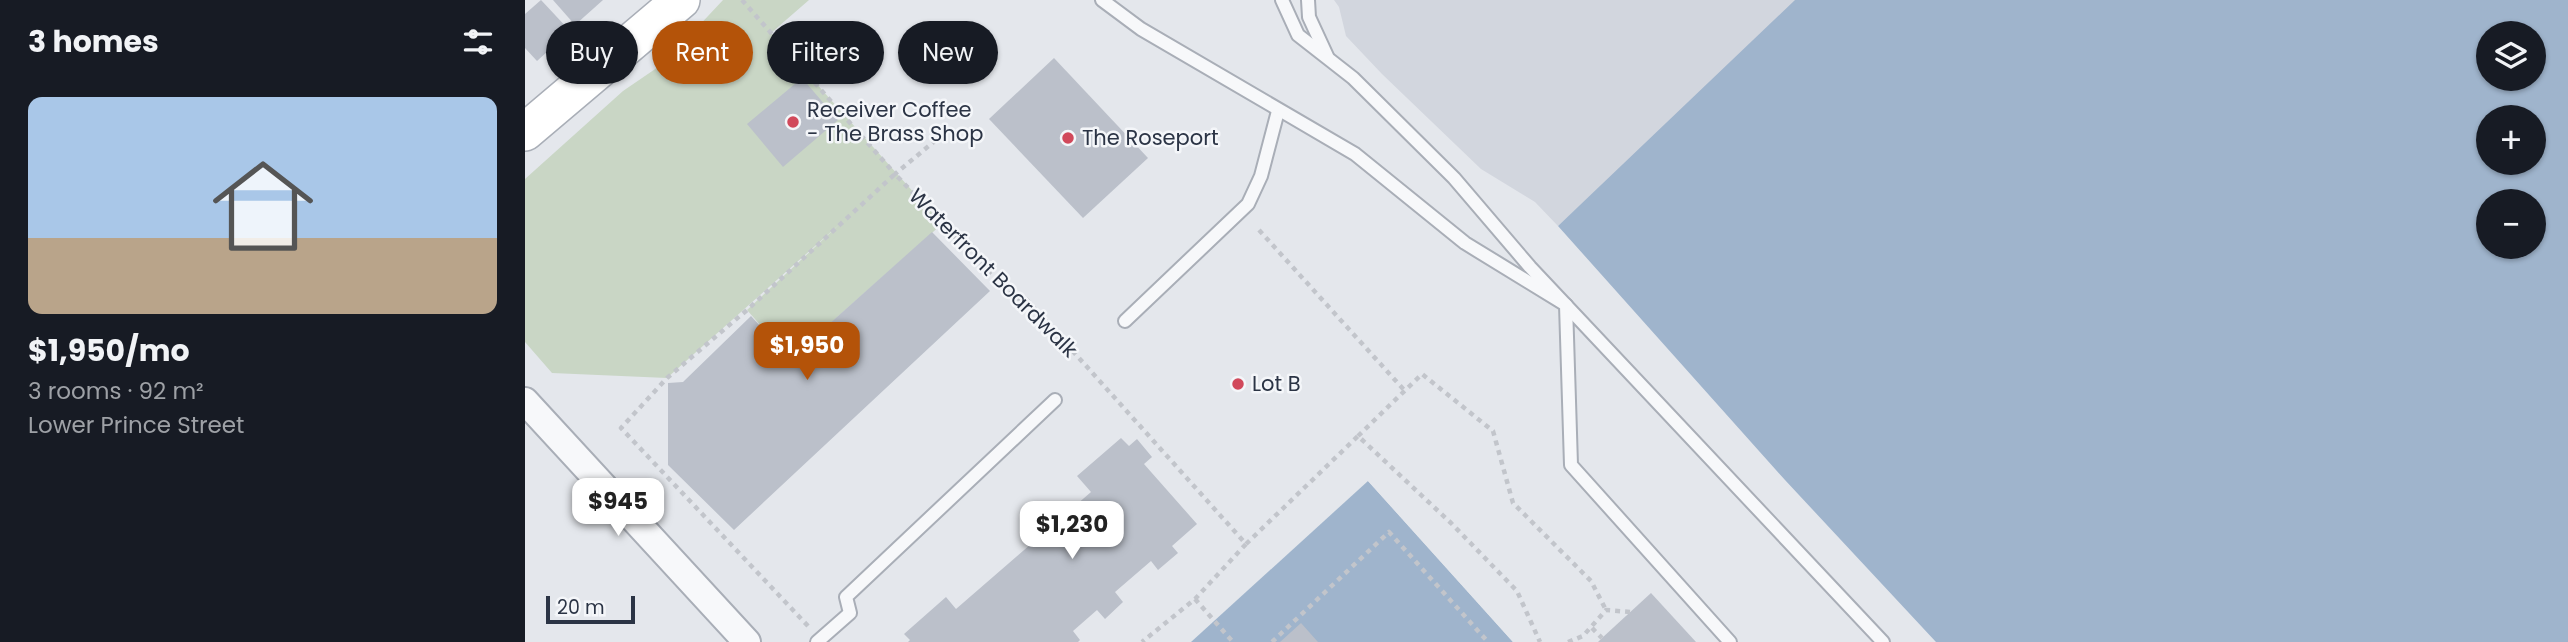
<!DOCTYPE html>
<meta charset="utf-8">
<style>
body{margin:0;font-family:Poppins,sans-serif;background:#242831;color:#f1f3f6;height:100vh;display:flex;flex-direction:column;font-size:26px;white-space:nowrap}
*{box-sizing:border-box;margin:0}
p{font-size:23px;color:#9ea1a6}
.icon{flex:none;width:38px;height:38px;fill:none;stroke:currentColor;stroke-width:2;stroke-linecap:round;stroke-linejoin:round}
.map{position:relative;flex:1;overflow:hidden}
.side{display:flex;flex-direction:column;background:#171b24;width:525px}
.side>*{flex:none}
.guide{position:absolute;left:21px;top:21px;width:665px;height:63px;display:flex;gap:14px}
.controls{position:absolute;left:1951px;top:21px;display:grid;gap:14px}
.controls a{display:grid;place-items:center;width:70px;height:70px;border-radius:50%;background:#171b24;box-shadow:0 2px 5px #0004;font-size:35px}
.scale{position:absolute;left:21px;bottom:18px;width:89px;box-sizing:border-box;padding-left:7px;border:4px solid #2b3445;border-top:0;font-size:19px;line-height:24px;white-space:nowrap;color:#2b3445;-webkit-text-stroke:5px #f4f6f9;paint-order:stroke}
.price{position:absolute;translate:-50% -60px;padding:0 16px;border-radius:14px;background:#fff;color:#222;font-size:23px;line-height:46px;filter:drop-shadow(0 2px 4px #0008)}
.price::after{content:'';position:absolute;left:50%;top:42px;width:21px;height:16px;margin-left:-10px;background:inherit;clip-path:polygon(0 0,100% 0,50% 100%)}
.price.current{background:#b45309;color:#fff}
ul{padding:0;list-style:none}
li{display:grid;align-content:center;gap:14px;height:371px;padding:0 28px}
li+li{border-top:2px solid #363941}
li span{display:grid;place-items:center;height:217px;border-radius:14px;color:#555}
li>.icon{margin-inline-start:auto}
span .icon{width:126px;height:126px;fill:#fffc;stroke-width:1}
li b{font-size:30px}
h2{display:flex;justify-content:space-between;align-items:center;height:84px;padding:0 28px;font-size:30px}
.pill{padding:0 24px;border-radius:32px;background:#171b24;box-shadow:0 2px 5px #0004;font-size:24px;line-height:63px}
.pill.current{background:#b45309;color:#fff}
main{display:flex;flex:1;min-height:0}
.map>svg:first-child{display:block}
</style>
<main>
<section class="side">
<h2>3 homes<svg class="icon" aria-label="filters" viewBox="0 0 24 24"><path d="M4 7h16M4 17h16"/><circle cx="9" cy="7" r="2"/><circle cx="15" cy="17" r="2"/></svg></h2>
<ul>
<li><span style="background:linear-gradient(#a9c7e8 65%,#b9a48a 0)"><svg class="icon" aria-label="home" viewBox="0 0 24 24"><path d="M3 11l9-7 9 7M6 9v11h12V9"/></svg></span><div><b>$1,950/mo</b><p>3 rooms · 92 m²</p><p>Lower Prince Street</p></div></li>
</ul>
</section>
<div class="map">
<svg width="2043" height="642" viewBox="0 0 2043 642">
<rect width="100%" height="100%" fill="#e4e7ec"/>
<polygon fill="#d2d6de" points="809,0 1276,0 1033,226 1010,202 956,169 857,74 821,36 814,7"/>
<polygon fill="#c9d6c5" points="198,0 284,0 246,33 417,224 265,359 222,310 317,222 142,378 27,373 0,342 0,179 98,91 139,63"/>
<g fill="#9fb4cc" fill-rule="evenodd">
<path d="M1270 0H2043V642H1411L1260 480 1033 226ZM1964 33H2009V79H1964ZM1964 117H2009V163H1964ZM1964 201H2009V247H1964Z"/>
<polygon points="843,481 988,642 666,642"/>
</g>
<polygon fill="#e4e7ec" points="846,478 991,640 992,642 988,642 843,481"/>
<g fill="#bbc0ca">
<polygon points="16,0 45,31 12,61 0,48 0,14"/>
<polygon points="28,0 78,0 50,25"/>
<polygon points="529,58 623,158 558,218 464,119"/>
<polygon points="277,78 313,120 258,167 222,124"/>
<polygon points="407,232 465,291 209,530 143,465 143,383 158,382 226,316 265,359"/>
<polygon points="596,438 604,446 612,439 627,457 619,464 672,524 647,546 653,553 633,570 626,561 590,592 598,602 580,619 572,610 548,631 555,640 553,642 383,642 385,640 379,634 421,597 431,609 566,492 552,476"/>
<polygon points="1126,593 1171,642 1073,642 1077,638"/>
<polygon points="776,623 793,642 755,642"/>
</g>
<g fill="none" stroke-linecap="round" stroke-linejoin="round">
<defs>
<g id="lane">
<polyline points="577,0 616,29 830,154 940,243 1041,305 1046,465 1205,642"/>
<polyline points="757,0 773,35 828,78 929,178 1005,267 1358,642"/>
<polyline points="783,0 784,17 802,56"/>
<polyline points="600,321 723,204 736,176 753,111"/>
<polyline points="292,642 325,613 321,597 530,400"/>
</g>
<polyline id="street" points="0,401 222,642"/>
<polyline id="secondary" points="0,132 156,0"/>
</defs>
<use href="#lane" stroke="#a9aeb7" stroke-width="16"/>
<use href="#street" stroke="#a9aeb7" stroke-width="30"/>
<use href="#secondary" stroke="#a9aeb7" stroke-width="40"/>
<g stroke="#c2c5cb" stroke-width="4.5" stroke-dasharray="5 5" stroke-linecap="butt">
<polyline points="217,0 370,174 417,135"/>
<polyline points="734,230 880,391"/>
<polyline points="833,436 897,374 968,431 988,503 1066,581 1081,610"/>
<polyline points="721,544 833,436 926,523 992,591 1015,642"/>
<polyline points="670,599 708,642"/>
<polyline points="283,626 96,428 142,378 222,310 370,174 488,298 501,299 721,544 670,599 617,642"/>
<polyline points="1067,628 1077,638"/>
<polyline points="747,642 864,532 963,642"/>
<polyline points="1043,642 1058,636 1081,610 1105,612"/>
</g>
<use href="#lane" stroke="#f7f8fa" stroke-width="12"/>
<use href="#street" stroke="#f7f8fa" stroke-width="26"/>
<use href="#secondary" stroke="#fff" stroke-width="37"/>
</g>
<g fill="#d1495b" stroke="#f4f6f9" stroke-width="2.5">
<circle cx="268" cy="122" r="7"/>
<circle cx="543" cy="138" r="7"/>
<circle cx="713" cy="384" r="7"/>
</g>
<g text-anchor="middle" stroke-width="5" stroke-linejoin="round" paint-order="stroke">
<g font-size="21" fill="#2b3445" stroke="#f4f6f9" text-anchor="start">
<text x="282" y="117">Receiver Coffee<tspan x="282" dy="24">- The Brass Shop</tspan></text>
<text x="557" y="145">The Roseport</text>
<text x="727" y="391">Lot B</text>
</g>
<g font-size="21" fill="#2b3445" stroke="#f4f6f9">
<text transform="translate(468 273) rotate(45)" y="7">Waterfront Boardwalk</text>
</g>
</g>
</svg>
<div class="controls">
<a><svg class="icon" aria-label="layers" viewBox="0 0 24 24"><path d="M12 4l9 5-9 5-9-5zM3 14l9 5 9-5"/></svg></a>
<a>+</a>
<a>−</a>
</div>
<div class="scale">20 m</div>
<b class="price current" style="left:282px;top:382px">$1,950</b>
<b class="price" style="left:93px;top:538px">$945</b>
<b class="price" style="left:547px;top:561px">$1,230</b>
<div class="guide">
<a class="pill">Buy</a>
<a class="pill current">Rent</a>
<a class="pill">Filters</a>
<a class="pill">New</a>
</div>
</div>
</main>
